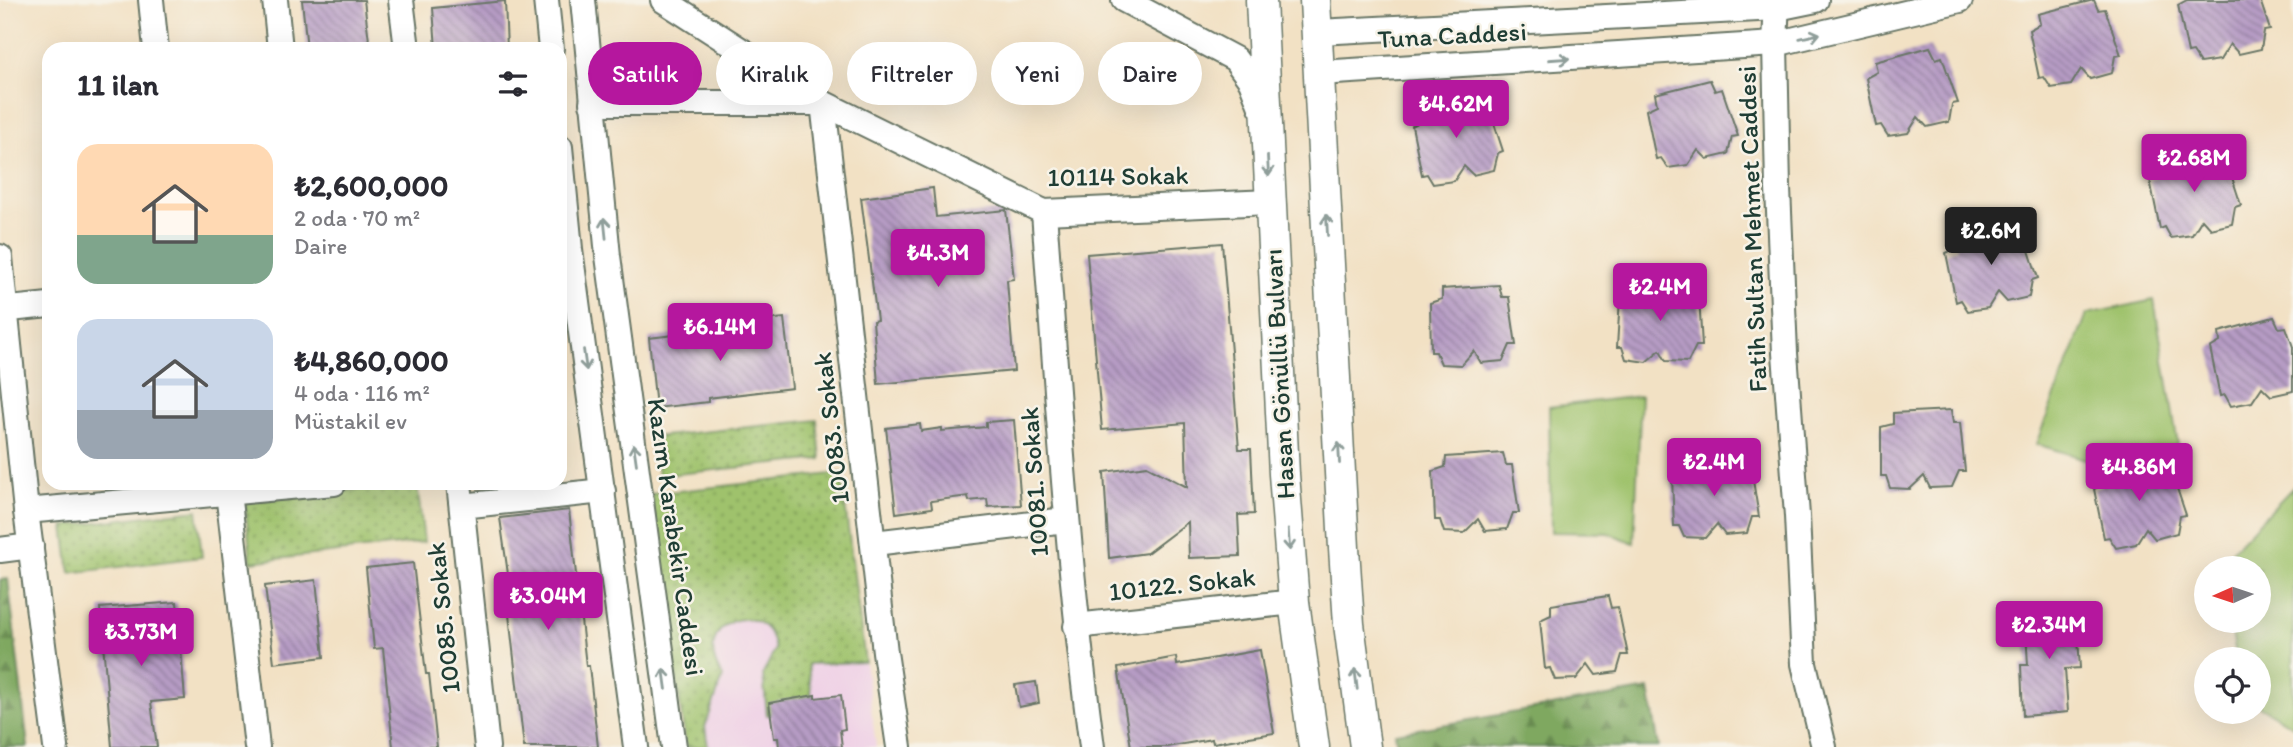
<!DOCTYPE html>
<html lang="tr">
<meta charset="utf-8">
<style>
body{margin:0;font-family:Itim,sans-serif;background:#f2f2f3;color:#2b2b33;height:100vh;display:flex;flex-direction:column;font-size:26px;white-space:nowrap}
*{box-sizing:border-box;margin:0}
p{font-size:23px;color:#7c7c81}
.icon{flex:none;width:38px;height:38px;fill:none;stroke:currentColor;stroke-width:2;stroke-linecap:round;stroke-linejoin:round}
.map{position:relative;flex:1;overflow:hidden}
.details{position:absolute;left:42px;top:42px;width:525px;height:448px;display:flex;flex-direction:column;background:#fff;border-radius:21px;box-shadow:0 7px 28px #0002}
.details>*{flex:none}
.top-card{position:absolute;left:588px;top:42px;width:665px;height:63px;display:flex;gap:14px}
.needle{width:46px;rotate:267deg}
.tools{position:absolute;left:2194px;top:556px;display:grid;gap:14px}
.tools a{display:grid;place-items:center;width:77px;height:77px;border-radius:50%;background:#fff;box-shadow:0 7px 28px #0002;font-size:35px}
.price{position:absolute;translate:-50% -60px;padding:0 16px;border-radius:7px;background:#b5179e;color:#fff;font-size:23px;line-height:46px;filter:drop-shadow(0 2px 4px #0008)}
.price::after{content:'';position:absolute;left:50%;top:42px;width:21px;height:16px;margin-left:-10px;background:inherit;clip-path:polygon(0 0,100% 0,50% 100%)}
.price.selected{background:#222;color:#fff}
ul{padding:0;list-style:none}
li{display:flex;align-items:center;gap:21px;height:175px;padding:0 35px}
li span{display:grid;place-items:center;flex:none;width:196px;height:140px;border-radius:21px;color:#555}
li>.icon{margin-inline-start:auto}
span .icon{width:84px;height:84px;fill:#fffc;stroke-width:1}
li b{font-size:30px}
h2{display:flex;justify-content:space-between;align-items:center;height:84px;padding:0 35px;font-size:30px}
.pill{padding:0 24px;border-radius:32px;background:#fff;box-shadow:0 7px 28px #0002;font-size:24px;line-height:63px}
.pill.selected{background:#b5179e;color:#fff}
.map>svg:first-child{display:block}
</style>
<div class="map">
<svg width="2293" height="747" viewBox="0 0 2293 747">
<defs>
<pattern id="grass-dots" width="8" height="8" patternUnits="userSpaceOnUse" patternTransform="scale(1.75)"><rect width="8" height="8" fill="#9fc26c"/><path d="M2 2h.1M6 6h.1" fill="none" stroke="#819f5a" stroke-width="1.8" stroke-linecap="round"/></pattern>
<pattern id="forest-firs" width="22" height="20" patternUnits="userSpaceOnUse" patternTransform="scale(1.75)"><rect width="22" height="20" fill="#7fa860"/><path d="M5 1l3.5 6h-7zM16 11l3.5 6h-7z" fill="#678a50"/></pattern>
<pattern id="building-back-hatch" width="6" height="6" patternUnits="userSpaceOnUse" patternTransform="scale(1.75)"><rect width="6" height="6" fill="#b69bc4"/><path d="M-1 5l2 2M0 0l6 6M5-1l2 2" fill="none" stroke="#9380a0"/></pattern>
</defs>
<rect width="100%" height="100%" fill="#f7f3e8"/>
<filter id="ink" filterUnits="userSpaceOnUse"><feTurbulence type="fractalNoise" baseFrequency=".0143" numOctaves="2"/><feDisplacementMap in="SourceGraphic" scale="14" xChannelSelector="R" yChannelSelector="G"/><feConvolveMatrix kernelMatrix="1 2 1 2 8 2 1 2 1" color-interpolation-filters="sRGB"/></filter>
<filter id="wash" filterUnits="userSpaceOnUse"><feTurbulence type="fractalNoise" baseFrequency=".00686" numOctaves="4" result="noise"/><feDisplacementMap in="SourceGraphic" scale="28" xChannelSelector="R" yChannelSelector="G"/><feGaussianBlur stdDeviation="1.57" result="paint"/><feColorMatrix in="noise" values="0 0 0 0 0 0 0 0 0 0 0 0 0 0 0 0 0 1.4 0 .05"/><feComposite in="paint" operator="in"/></filter>
<g filter="url(#wash)">
<rect width="100%" height="100%" fill="#f2e1c4"/>
<polygon fill="#efd0e6" points="841,473 876,747 686,747 651,494"/>
<g fill="url(#grass-dots)" stroke="#5f8050" stroke-width="2">
<polygon points="817,420 821,459 658,476 654,437"/>
<path d="M841 473 865 662 808 664 813 710 767 715 763 674 775 649C773 643 772 634 767 629 742 602 692 633 723 677L705 727 708 747H686L651 494Z"/>
<polygon points="417,483 424,542 251,562 245,502"/>
<polygon points="197,510 202,557 70,573 64,526"/>
</g>
<g fill="url(#forest-firs)" stroke="#4f724a" stroke-width="2">
<polygon points="8,579 28,747 0,747 0,580"/>
<polygon points="1649,689 1659,747 1397,747 1395,733"/>
</g>
<g fill="#9fc26c" stroke="#5f8050" stroke-width="2">
<polygon points="2154,300 2178,445 2092,461 2036,444 2087,314"/>
<polygon points="1641,396 1634,543 1608,533 1551,532 1549,407"/>
<polygon points="2293,487 2293,726 2259,706 2259,660 2237,660 2230,621 2259,621 2259,569 2222,569 2220,563"/>
</g>
<g id="blocks">
<g fill="url(#building-back-hatch)">
<polygon points="302,0 364,0 370,49 307,49"/>
<polygon points="2094,0 2098,10 2105,9 2121,55 2115,56 2112,73 2090,79 2081,69 2071,85 2051,88 2044,77 2039,78 2029,30 2040,24 2038,14"/>
<polygon points="2187,0 2260,0 2270,30 2264,31 2261,49 2239,54 2230,44 2220,60 2200,63 2193,52 2188,53 2178,5"/>
<polygon points="505,1 507,49 436,49 433,8"/>
<polygon points="1930,47 1936,59 1942,57 1958,103 1952,104 1949,122 1927,127 1918,117 1908,133 1888,136 1881,125 1876,126 1866,78 1877,72 1875,62"/>
<polygon points="1710,80 1715,91 1722,89 1738,136 1732,137 1728,154 1707,159 1698,150 1688,165 1668,168 1661,158 1656,159 1646,110 1657,105 1655,94"/>
<polygon points="1476,96 1481,107 1488,105 1503,151 1498,153 1494,170 1473,175 1464,166 1454,181 1433,184 1427,174 1422,175 1412,126 1422,121 1421,110"/>
<polygon points="2214,149 2219,161 2226,159 2241,205 2235,207 2232,224 2211,229 2202,219 2192,235 2171,238 2165,227 2160,229 2150,180 2160,175 2159,164"/>
<polygon points="933,188 936,217 1006,210 1014,279 1007,280 1014,371 878,384 873,321 877,320 861,198"/>
<polygon points="2011,222 2016,234 2023,232 2038,278 2032,280 2029,297 2007,302 1998,292 1988,308 1968,311 1961,300 1956,302 1946,253 1957,248 1955,237"/>
<polygon points="1222,243 1239,449 1251,449 1254,514 1238,515 1240,556 1189,558 1188,522 1147,553 1109,558 1104,472 1147,466 1187,487 1185,423 1102,430 1087,254"/>
<polygon points="1499,285 1502,297 1509,297 1516,345 1510,345 1503,361 1481,363 1474,351 1461,365 1441,364 1436,352 1431,352 1430,303 1442,299 1442,289"/>
<polygon points="1633,285 1690,285 1692,297 1699,297 1702,346 1696,346 1688,362 1666,361 1660,350 1646,362 1626,359 1622,347 1617,347 1620,298 1632,295"/>
<polygon points="2274,317 2279,328 2286,327 2293,347 2293,391 2271,396 2262,387 2252,402 2231,406 2225,395 2220,396 2210,348 2220,342 2219,332"/>
<polygon points="784,318 792,388 708,398 708,402 656,408 649,338 733,328 733,324"/>
<polygon points="1951,410 1953,423 1960,423 1965,471 1959,471 1952,487 1930,488 1924,476 1910,489 1890,488 1886,476 1881,476 1881,427 1893,424 1893,413"/>
<polygon points="1014,420 1021,505 988,507 987,499 969,501 968,496 931,501 932,508 896,513 886,428 920,424 921,431 942,428 942,431 986,427 986,422"/>
<polygon points="1503,453 1506,465 1512,465 1519,513 1513,513 1507,529 1485,531 1478,519 1464,533 1444,532 1440,520 1435,520 1433,471 1445,467 1446,457"/>
<polygon points="1741,457 1744,469 1751,468 1759,517 1752,517 1747,533 1725,535 1717,524 1705,538 1684,537 1679,526 1674,526 1672,477 1684,472 1684,462"/>
<polygon points="2158,459 2163,470 2170,468 2186,515 2180,516 2177,533 2155,539 2146,528 2136,544 2116,548 2109,537 2104,538 2094,489 2104,484 2103,473"/>
<polygon points="569,510 586,666 589,666 598,747 524,747 506,588 510,588 500,518"/>
<polygon points="413,563 426,674 429,674 437,747 393,747 383,648 374,649 366,568"/>
<polygon points="316,580 324,657 274,663 265,586"/>
<polygon points="1608,596 1611,608 1618,607 1628,655 1622,655 1617,672 1596,675 1588,664 1576,679 1555,680 1550,668 1545,669 1540,620 1551,615 1551,605"/>
<polygon points="177,602 185,699 151,702 157,747 112,747 100,608"/>
<polygon points="2076,608 2080,668 2065,669 2068,712 2023,716 2021,665 2028,665 2025,614"/>
<polygon points="1260,650 1274,733 1213,743 1212,739 1167,747 1131,747 1118,668 1176,657 1177,665"/>
<polygon points="1036,682 1039,703 1019,707 1015,685"/>
<polygon points="815,695 815,698 841,695 845,729 840,730 842,747 779,747 778,738 774,738 769,703"/>
</g>
</g>
</g>
<g filter="url(#ink)">
<use href="#blocks" fill-opacity="0" stroke="#697666" stroke-width="2"/>
<g fill="none" stroke-linecap="round" stroke-linejoin="round">
<defs>
<g id="minor">
<polyline points="151,0 156,49"/>
<polyline points="275,0 280,49"/>
<polyline points="401,0 407,49"/>
<polyline points="546,0 551,49"/>
<polyline points="583,0 608,256 674,747"/>
<polyline points="663,0 823,103 885,652 899,747"/>
<polyline points="1124,0 1235,59 1251,81 1261,107"/>
<polyline points="1777,0 1775,44 1778,188 1785,353 1797,516 1804,664 1824,747"/>
<polyline points="1318,32 1777,8 1816,0"/>
<polyline points="1320,73 1775,44 1960,0"/>
<polyline points="592,103 823,103 1044,212 1270,202"/>
<polyline points="560,147 570,249 636,747"/>
<path d="M1044 212C1057 391 1068 569 1092 747"/>
<polyline points="0,257 26,511 56,747"/>
<polyline points="0,310 49,305"/>
<polyline points="459,483 487,747"/>
<polyline points="228,492 257,747"/>
<polyline points="462,506 603,491"/>
<polyline points="26,511 334,483"/>
<polyline points="874,543 1066,520"/>
<polyline points="0,550 31,546"/>
<polyline points="1076,626 1294,602"/>
</g>
<g id="major">
<polyline points="1261,0 1284,474 1294,602 1314,747"/>
<polyline points="1315,0 1344,548 1349,624 1365,747"/>
</g>
</defs>
<use href="#minor" stroke="#697666" stroke-width="28"/>
<use href="#major" stroke="#697666" stroke-width="33"/>
<use href="#minor" stroke="#fff" stroke-width="24"/>
<use href="#major" stroke="#fff" stroke-width="30"/>
</g>
<defs><path id="oneway-shaft" d="M-6 0H5M1.5-3L5.5 0L1.5 3" fill="none" stroke-width="1.6" stroke-linecap="round" stroke-linejoin="round" transform="scale(1.75)"/></defs>
<g stroke="#8f9e9a">
<use href="#oneway-shaft" transform="translate(1810 36) rotate(-13)"/>
<use href="#oneway-shaft" transform="translate(1559 59) rotate(-4)"/>
<use href="#oneway-shaft" transform="translate(1268 166) rotate(87)"/>
<use href="#oneway-shaft" transform="translate(1327 225) rotate(-93)"/>
<use href="#oneway-shaft" transform="translate(605 228) rotate(-96)"/>
<use href="#oneway-shaft" transform="translate(585 360) rotate(82)"/>
<use href="#oneway-shaft" transform="translate(1339 453) rotate(-93)"/>
<use href="#oneway-shaft" transform="translate(635 454) rotate(-98)"/>
<use href="#oneway-shaft" transform="translate(1289 540) rotate(86)"/>
<use href="#oneway-shaft" transform="translate(665 679) rotate(-98)"/>
<use href="#oneway-shaft" transform="translate(1356 679) rotate(-97)"/>
</g>
</g>
<g text-anchor="middle" stroke-width="5" stroke-linejoin="round" paint-order="stroke">
<g font-size="26" fill="#1f3d34" stroke="#f7f3e8">
<text transform="translate(1452 35) rotate(-3)" y="9">Tuna Caddesi</text>
<text transform="translate(1118 176) rotate(-1)" y="9">10114 Sokak</text>
<text transform="translate(1752 229) rotate(-92)" y="9">Fatih Sultan Mehmet Caddesi</text>
<text transform="translate(1279 374) rotate(-93)" y="9">Hasan Gönüllü Bulvarı</text>
<text transform="translate(831 428) rotate(-97)" y="9">10083. Sokak</text>
<text transform="translate(1034 482) rotate(-94)" y="9">10081. Sokak</text>
<text transform="translate(676 537) rotate(82)" y="9">Kazım Karabekir Caddesi</text>
<text transform="translate(1182 584) rotate(-6)" y="9">10122. Sokak</text>
<text transform="translate(443 618) rotate(-96)" y="9">10085. Sokak</text>
</g>
</g>
</svg>
<div class="tools">
<a><svg class="needle" viewBox="-14 -14 28 28"><path d="M0-13l5 13h-10z" fill="#e53935"/><path d="M0 13l5-13h-10z" fill="#7c7c81"/></svg></a>
<a><svg class="icon" aria-label="locate" viewBox="0 0 24 24"><circle cx="12" cy="12" r="6"/><path d="M12 2v4M12 18v4M2 12h4M18 12h4"/></svg></a>
</div>
<b class="price" style="left:1456px;top:140px">₺4.62M</b>
<b class="price" style="left:2194px;top:194px">₺2.68M</b>
<b class="price selected" style="left:1991px;top:267px">₺2.6M</b>
<b class="price" style="left:938px;top:289px">₺4.3M</b>
<b class="price" style="left:1660px;top:323px">₺2.4M</b>
<b class="price" style="left:720px;top:363px">₺6.14M</b>
<b class="price" style="left:1714px;top:498px">₺2.4M</b>
<b class="price" style="left:2139px;top:503px">₺4.86M</b>
<b class="price" style="left:548px;top:632px">₺3.04M</b>
<b class="price" style="left:2049px;top:661px">₺2.34M</b>
<b class="price" style="left:141px;top:668px">₺3.73M</b>
<div class="top-card">
<a class="pill selected">Satılık</a>
<a class="pill">Kiralık</a>
<a class="pill">Filtreler</a>
<a class="pill">Yeni</a>
<a class="pill">Daire</a>
</div>
<section class="details">
<h2>11 ilan<svg class="icon" aria-label="filters" viewBox="0 0 24 24"><path d="M4 7h16M4 17h16"/><circle cx="9" cy="7" r="2"/><circle cx="15" cy="17" r="2"/></svg></h2>
<ul>
<li><span style="background:linear-gradient(#ffd9b3 65%,#7fa58c 0)"><svg class="icon" aria-label="home" viewBox="0 0 24 24"><path d="M3 11l9-7 9 7M6 9v11h12V9"/></svg></span><div><b>₺2,600,000</b><p>2 oda · 70 m²</p><p>Daire</p></div></li>
<li><span style="background:linear-gradient(#c9d6e8 65%,#9aa5b1 0)"><svg class="icon" aria-label="home" viewBox="0 0 24 24"><path d="M3 11l9-7 9 7M6 9v11h12V9"/></svg></span><div><b>₺4,860,000</b><p>4 oda · 116 m²</p><p>Müstakil ev</p></div></li>
</ul>
</section>
</div>
